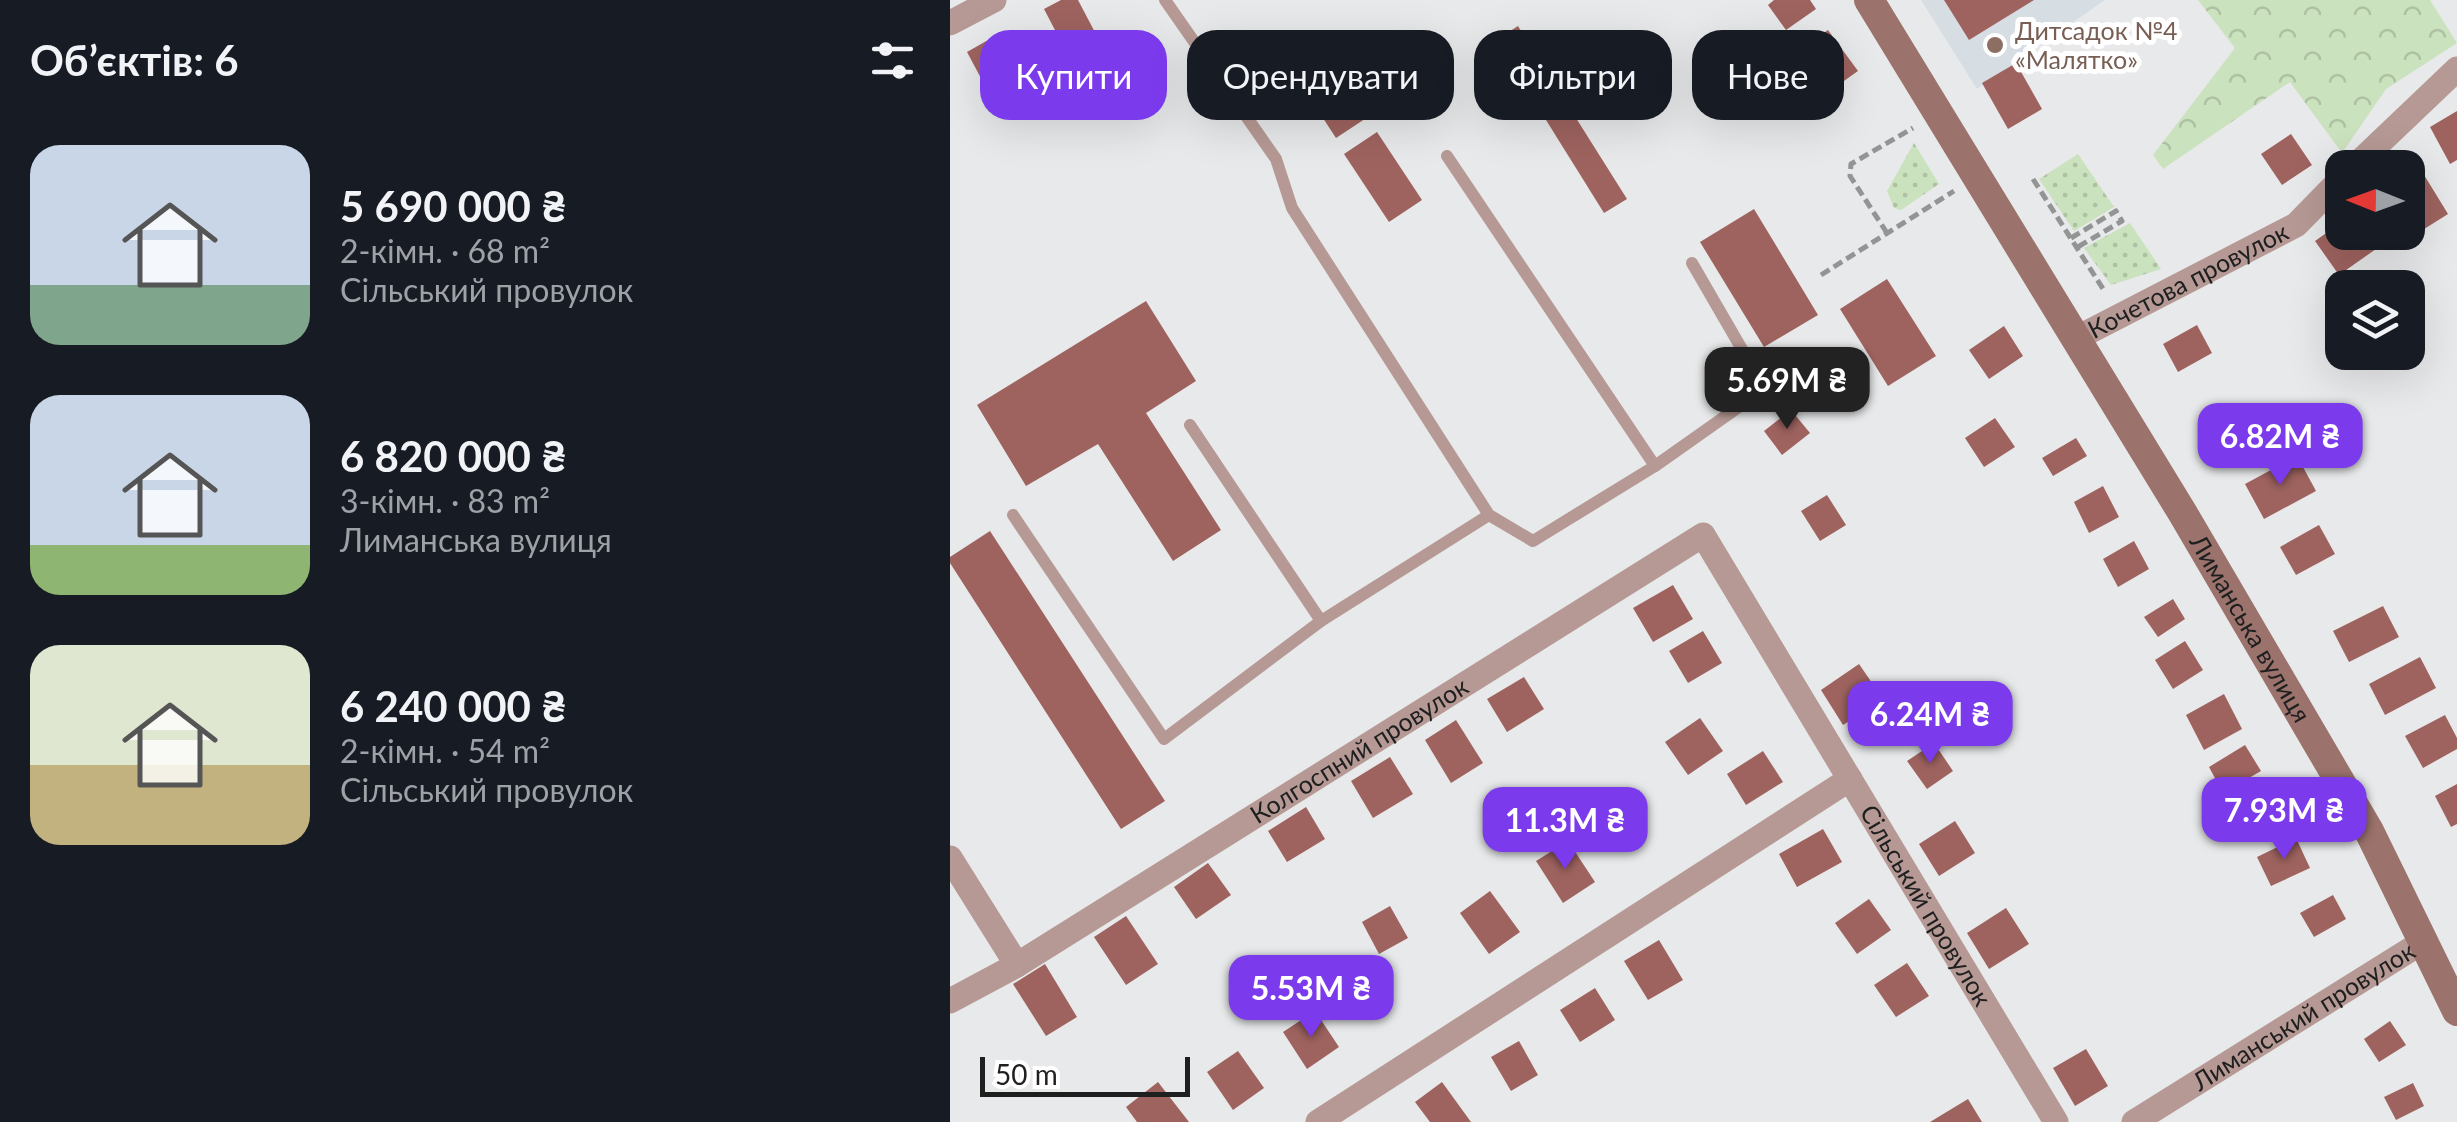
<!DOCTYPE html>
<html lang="uk">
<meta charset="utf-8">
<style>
body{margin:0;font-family:Lato,sans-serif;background:#20242c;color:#f1f3f6;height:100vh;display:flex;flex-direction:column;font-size:38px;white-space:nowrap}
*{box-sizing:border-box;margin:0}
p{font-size:32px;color:#9ea1a6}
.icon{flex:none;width:55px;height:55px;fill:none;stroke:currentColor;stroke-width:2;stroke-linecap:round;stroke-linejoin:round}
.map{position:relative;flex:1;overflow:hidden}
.panel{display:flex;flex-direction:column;background:#171b24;width:950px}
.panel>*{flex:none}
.hud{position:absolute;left:30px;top:30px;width:950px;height:90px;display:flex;gap:20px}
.needle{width:65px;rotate:271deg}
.controls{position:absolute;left:1375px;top:150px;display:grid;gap:20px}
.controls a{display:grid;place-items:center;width:100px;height:100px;border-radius:20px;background:#171b24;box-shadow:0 10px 40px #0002;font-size:50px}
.scale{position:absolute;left:30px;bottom:25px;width:210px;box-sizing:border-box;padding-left:10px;border:5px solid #1e1f1f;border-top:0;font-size:28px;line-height:35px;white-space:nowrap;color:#1e1f1f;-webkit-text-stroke:8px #fff;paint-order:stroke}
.price{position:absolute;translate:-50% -85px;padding:0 22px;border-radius:20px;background:#7c3aed;color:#fff;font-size:32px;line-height:65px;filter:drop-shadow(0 2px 5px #0008)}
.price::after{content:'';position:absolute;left:50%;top:60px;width:30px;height:22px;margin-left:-15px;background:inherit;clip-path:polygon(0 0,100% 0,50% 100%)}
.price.selected{background:#222;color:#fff}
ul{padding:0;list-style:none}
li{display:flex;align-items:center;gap:30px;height:250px;padding:0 30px}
li span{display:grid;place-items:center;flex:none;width:280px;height:200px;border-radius:30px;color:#555}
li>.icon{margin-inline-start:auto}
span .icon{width:120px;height:120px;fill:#fffc;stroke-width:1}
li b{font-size:42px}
h2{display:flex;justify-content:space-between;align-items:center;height:120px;padding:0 30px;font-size:42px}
.chip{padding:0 35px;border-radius:30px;background:#171b24;box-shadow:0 10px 40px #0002;font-size:35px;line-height:90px}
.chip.selected{background:#7c3aed;color:#fff}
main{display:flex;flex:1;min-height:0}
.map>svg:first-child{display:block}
</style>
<main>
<section class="panel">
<h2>Об’єктів: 6<svg class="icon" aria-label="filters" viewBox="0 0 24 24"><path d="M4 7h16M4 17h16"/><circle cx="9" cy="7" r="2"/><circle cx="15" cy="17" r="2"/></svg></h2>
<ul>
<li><span style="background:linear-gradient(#c9d6e8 70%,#7fa58c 0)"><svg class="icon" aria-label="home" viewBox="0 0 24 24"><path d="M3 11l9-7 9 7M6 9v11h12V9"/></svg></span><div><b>5 690 000 ₴</b><p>2-кімн. · 68 m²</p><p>Сільський провулок</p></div></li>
<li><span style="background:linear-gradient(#c9d6e8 75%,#8fb573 0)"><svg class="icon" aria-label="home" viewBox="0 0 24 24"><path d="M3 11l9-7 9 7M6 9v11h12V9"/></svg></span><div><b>6 820 000 ₴</b><p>3-кімн. · 83 m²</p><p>Лиманська вулиця</p></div></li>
<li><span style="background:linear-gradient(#dfe7d0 60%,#c2b280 0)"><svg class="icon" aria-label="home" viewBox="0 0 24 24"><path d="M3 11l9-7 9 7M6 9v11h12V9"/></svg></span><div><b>6 240 000 ₴</b><p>2-кімн. · 54 m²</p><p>Сільський провулок</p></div></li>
</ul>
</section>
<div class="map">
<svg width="1507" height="1122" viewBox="0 0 1507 1122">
<defs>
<pattern id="grass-dots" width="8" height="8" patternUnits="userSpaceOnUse" patternTransform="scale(2.5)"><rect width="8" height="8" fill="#cbe2be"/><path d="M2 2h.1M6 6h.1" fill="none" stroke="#aec1a3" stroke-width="1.8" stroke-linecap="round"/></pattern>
<pattern id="forest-crowns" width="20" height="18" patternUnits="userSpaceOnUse" patternTransform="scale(2.5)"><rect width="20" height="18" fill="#cbe2be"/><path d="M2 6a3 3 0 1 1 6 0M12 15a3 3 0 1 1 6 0" fill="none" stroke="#aec1a3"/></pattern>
</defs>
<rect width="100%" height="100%" fill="#e8e9ea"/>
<polygon fill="#d6dee4" points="971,0 1155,0 1027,89"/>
<g fill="url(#grass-dots)">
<polygon points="964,143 989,184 951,210 944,208 937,191"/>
<polygon points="1128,154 1164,207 1124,231 1089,179"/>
<polygon points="1180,223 1211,269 1161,285 1134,248"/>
</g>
<polygon fill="url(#forest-crowns)" points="1248,0 1480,0 1507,43 1436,89 1392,153 1340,82 1213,169 1203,155 1285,48"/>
<g fill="#9e635f">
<polygon points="111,0 128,0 149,40 118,55 94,9"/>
<polygon points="824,0 860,0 866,9 836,30 818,5"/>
<polygon points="994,0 1084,0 1019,40"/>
<polygon points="568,26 677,199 654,213 546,40"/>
<polygon points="878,30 908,71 877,93 847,52"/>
<polygon points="47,35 64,65 33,82 17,52"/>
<polygon points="483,37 500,63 386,138 369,112"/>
<polygon points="1066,63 1092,109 1058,129 1032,83"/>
<polygon points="1507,111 1507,160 1500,164 1480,127"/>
<polygon points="427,132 472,200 439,222 394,154"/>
<polygon points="1341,134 1362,165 1332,185 1311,154"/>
<polygon points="1460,152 1498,214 1471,231 1458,209 1458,168 1434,168"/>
<polygon points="804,209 868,315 814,347 750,242"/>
<polygon points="1392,222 1392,232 1413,232 1426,249 1389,275 1365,241"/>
<polygon points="937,279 986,356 938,386 890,309"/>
<polygon points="196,301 246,381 196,413 271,530 223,561 148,444 76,486 27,405"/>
<polygon points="1247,325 1262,353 1228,372 1213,344"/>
<polygon points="1054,326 1073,356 1039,379 1019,350"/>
<polygon points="1316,407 1332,438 1280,467 1263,436"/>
<polygon points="841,410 860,433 832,455 814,431"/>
<polygon points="1045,418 1065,447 1034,467 1015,438"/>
<polygon points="1126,438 1137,456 1103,476 1092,458"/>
<polygon points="1347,456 1366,491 1314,519 1295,484"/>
<polygon points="1153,486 1169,517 1139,533 1124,502"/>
<polygon points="877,495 896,525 870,541 851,511"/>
<polygon points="1369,525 1385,554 1346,575 1330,547"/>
<polygon points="40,531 215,801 171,829 0,563 0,557"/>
<polygon points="1184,541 1199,569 1168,587 1153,559"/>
<polygon points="723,585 743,619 703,642 683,608"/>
<polygon points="1223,599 1235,619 1208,637 1194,617"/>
<polygon points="1433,606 1449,637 1399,662 1383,631"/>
<polygon points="753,631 772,663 738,683 719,651"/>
<polygon points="1235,641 1253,670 1223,689 1205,660"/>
<polygon points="1470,657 1486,688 1435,715 1419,684"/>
<polygon points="909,664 933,699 893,725 871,690"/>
<polygon points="574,677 594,709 557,732 537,699"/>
<polygon points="1274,694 1292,729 1254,750 1236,715"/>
<polygon points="1495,715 1507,738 1507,749 1473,768 1455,736"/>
<polygon points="750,718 773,751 738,775 715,742"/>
<polygon points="506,720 533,763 501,783 475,740"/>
<polygon points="984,743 1003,771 977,789 957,761"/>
<polygon points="1295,745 1311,771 1273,793 1259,767"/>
<polygon points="813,751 833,782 796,805 777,774"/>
<polygon points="440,757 463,794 423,818 401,781"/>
<polygon points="1507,784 1507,824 1501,827 1485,796"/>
<polygon points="1317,787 1331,811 1289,834 1276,810"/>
<polygon points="356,807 375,839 337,862 318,831"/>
<polygon points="1005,821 1025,853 989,876 969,844"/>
<polygon points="873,829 892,862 847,887 829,854"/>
<polygon points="1346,838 1360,868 1321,886 1307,857"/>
<polygon points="618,841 645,882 613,903 586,861"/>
<polygon points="258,863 281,895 246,919 224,887"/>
<polygon points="540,891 570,932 539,954 510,913"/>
<polygon points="1383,895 1396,919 1364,937 1350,913"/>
<polygon points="919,899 941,930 907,954 885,923"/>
<polygon points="440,906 458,938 429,954 412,922"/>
<polygon points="1056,908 1079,944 1039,969 1017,933"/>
<polygon points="176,916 208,964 176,985 144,937"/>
<polygon points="709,940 733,980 698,1000 674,961"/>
<polygon points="957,963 979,996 946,1017 924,985"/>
<polygon points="95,964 127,1017 96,1036 63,984"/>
<polygon points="645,988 665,1020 630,1042 610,1010"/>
<polygon points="365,1011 389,1047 357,1069 333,1032"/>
<polygon points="1440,1021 1456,1045 1429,1062 1414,1039"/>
<polygon points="569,1041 588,1075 561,1091 541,1057"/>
<polygon points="1136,1049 1158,1086 1125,1106 1103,1068"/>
<polygon points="288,1051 314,1088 283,1110 257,1072"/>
<polygon points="208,1082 239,1122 187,1122 176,1107"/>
<polygon points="492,1082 521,1122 480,1122 465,1102"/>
<polygon points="1463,1083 1474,1106 1446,1120 1434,1097"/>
<polygon points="1018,1099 1032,1122 980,1122"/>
</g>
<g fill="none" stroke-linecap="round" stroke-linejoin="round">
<g stroke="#939494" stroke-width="5" stroke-dasharray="10 5" stroke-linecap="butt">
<polyline points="1083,179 1155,292"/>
<polyline points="937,233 900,176 901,164 963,128"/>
<polyline points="1121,238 1166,211 1172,221 1126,248"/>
<polyline points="871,275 1004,191"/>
</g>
<g stroke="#b69994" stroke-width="12">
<polyline points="215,0 326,159 342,208 539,515 583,541 705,466 497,156"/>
<polyline points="240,425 371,621"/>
<polyline points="705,466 807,394 804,370 742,263"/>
<polyline points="63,515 214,739 371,621 539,515"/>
</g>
<g stroke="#b69994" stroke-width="25">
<polyline points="0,23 44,0"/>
<polyline points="1403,168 1507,69"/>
<path id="s1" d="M1127 338 1346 225 1392 178"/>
<polyline points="0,858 67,965"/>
<path id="s2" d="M0 1001 67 965 753 535 1106 1122"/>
<polyline points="368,1122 900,779"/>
<path id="s3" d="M1184 1122 1474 941"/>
</g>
<path stroke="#9b726c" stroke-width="30" id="s4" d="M919 0 1232 512 1419 831 1507 1011"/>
</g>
<circle fill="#8d6e63" stroke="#fff" stroke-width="4" cx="1045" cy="45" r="10"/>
<g text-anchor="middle" stroke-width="10" stroke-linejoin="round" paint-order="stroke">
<g font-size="25" fill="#785e54" stroke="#fff" text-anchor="start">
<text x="1065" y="40">Дитсадок №4<tspan x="1065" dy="29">«Малятко»</tspan></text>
</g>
<g font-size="25" fill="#1e1f1f" stroke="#fff">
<text dy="9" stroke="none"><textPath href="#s1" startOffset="125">Кочетова провулок</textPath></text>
<text dy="9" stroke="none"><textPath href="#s4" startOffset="735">Лиманська вулиця</textPath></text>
<text dy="9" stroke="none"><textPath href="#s2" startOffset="480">Колгоспний провулок</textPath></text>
<text dy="9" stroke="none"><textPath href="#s2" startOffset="1318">Сільський провулок</textPath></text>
<text dy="9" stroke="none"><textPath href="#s3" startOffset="200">Лиманський провулок</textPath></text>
</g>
</g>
</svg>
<div class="controls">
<a><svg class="needle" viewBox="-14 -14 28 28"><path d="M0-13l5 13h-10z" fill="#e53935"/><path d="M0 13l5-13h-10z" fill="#9ea1a6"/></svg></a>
<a><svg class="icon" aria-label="layers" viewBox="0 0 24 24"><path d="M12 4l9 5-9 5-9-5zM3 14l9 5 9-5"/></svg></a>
</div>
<div class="scale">50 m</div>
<b class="price selected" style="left:837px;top:432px">5.69M ₴</b>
<b class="price" style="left:1330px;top:488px">6.82M ₴</b>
<b class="price" style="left:980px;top:766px">6.24M ₴</b>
<b class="price" style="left:1334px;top:862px">7.93M ₴</b>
<b class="price" style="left:615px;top:872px">11.3M ₴</b>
<b class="price" style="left:361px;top:1040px">5.53M ₴</b>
<div class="hud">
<a class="chip selected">Купити</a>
<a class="chip">Орендувати</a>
<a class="chip">Фільтри</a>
<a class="chip">Нове</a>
</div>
</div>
</main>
